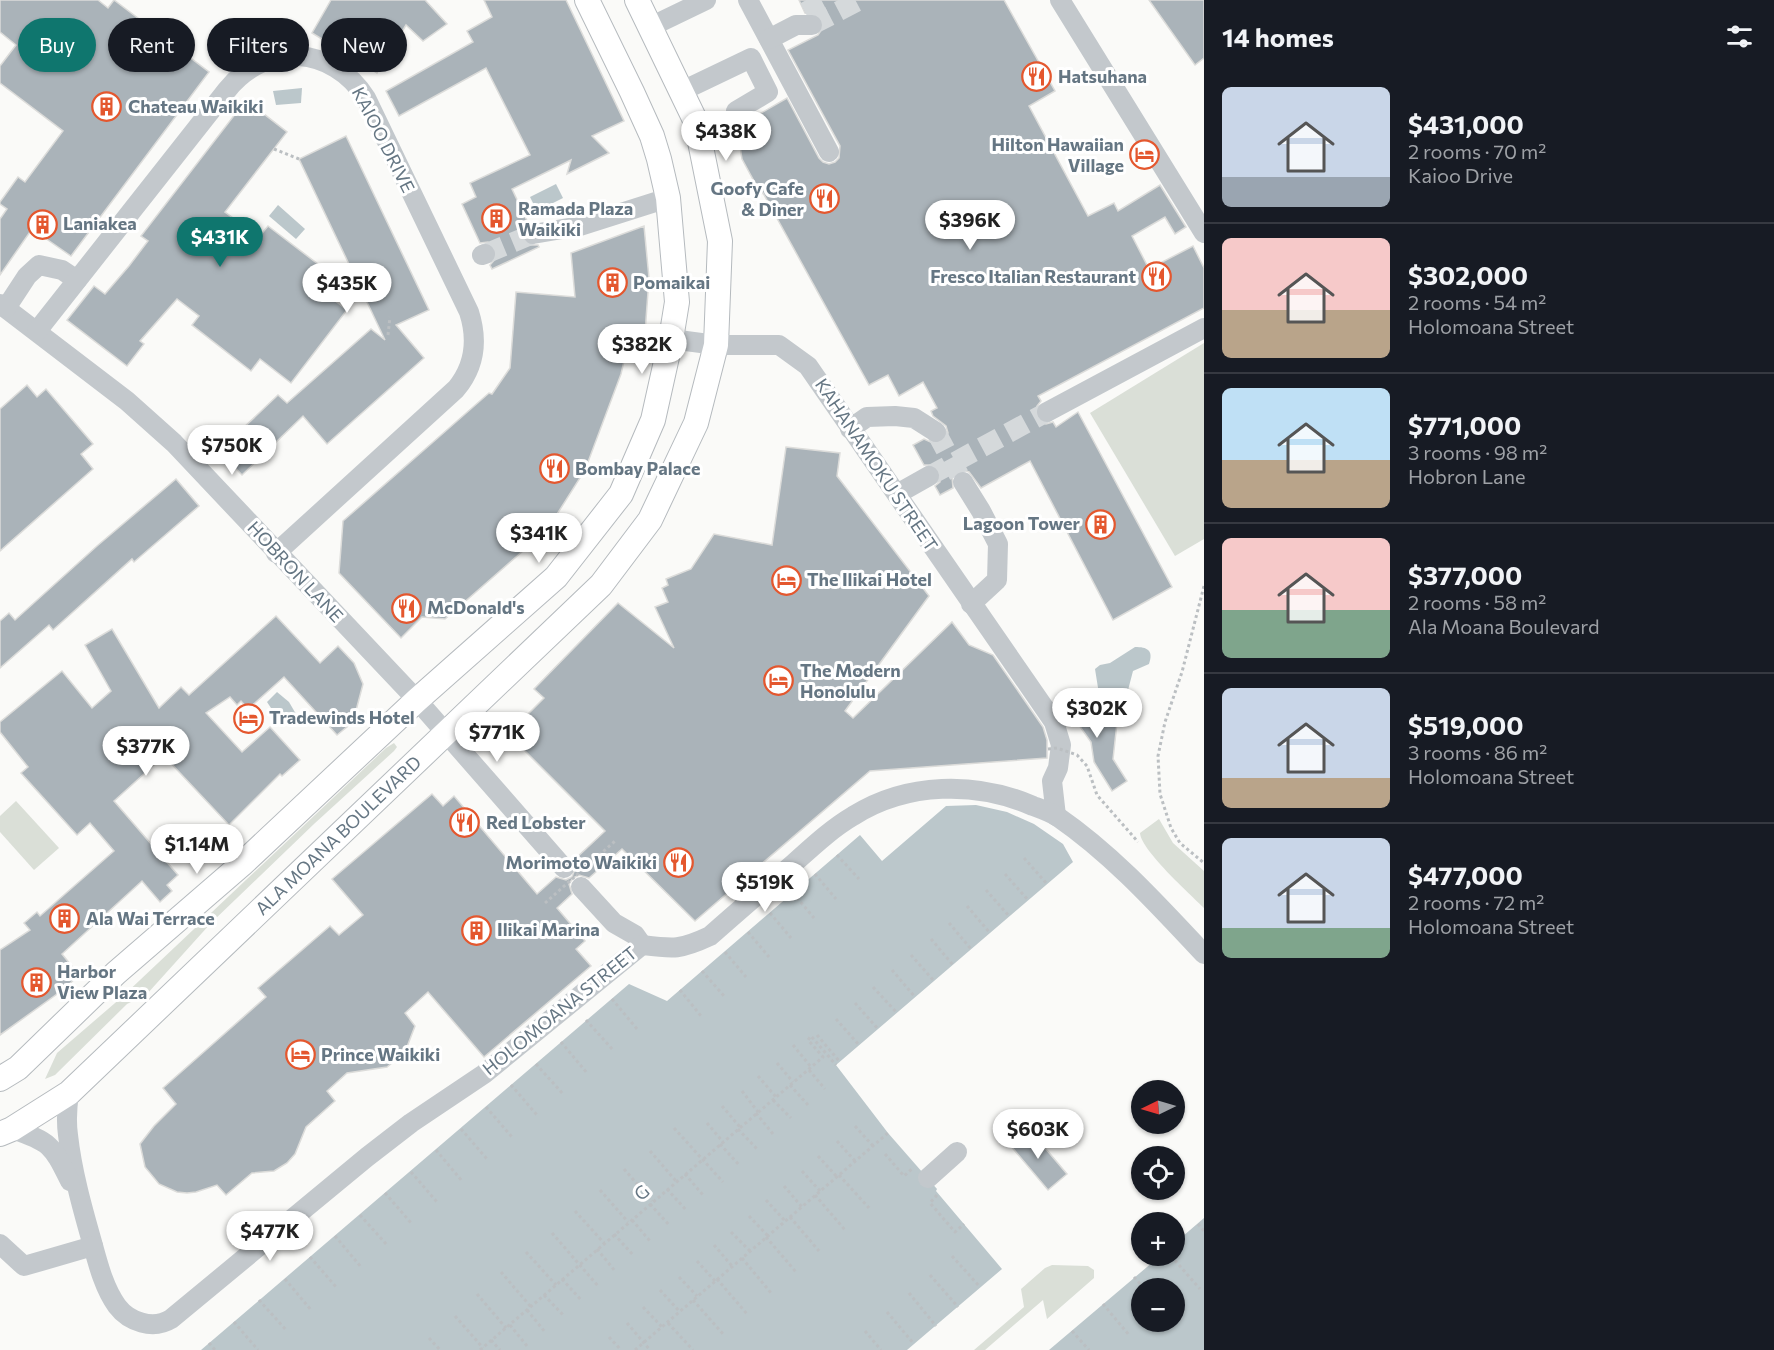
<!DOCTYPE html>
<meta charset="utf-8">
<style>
body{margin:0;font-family:Commissioner,sans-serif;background:#242831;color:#f1f3f6;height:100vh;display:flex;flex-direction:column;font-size:22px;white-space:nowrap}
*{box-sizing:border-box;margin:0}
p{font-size:20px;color:#9ea1a6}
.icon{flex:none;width:33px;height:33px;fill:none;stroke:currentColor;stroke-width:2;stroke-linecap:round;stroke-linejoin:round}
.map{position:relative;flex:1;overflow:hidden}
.details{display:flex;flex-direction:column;background:#171b24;width:570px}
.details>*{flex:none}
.hud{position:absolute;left:18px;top:18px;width:570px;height:54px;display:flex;gap:12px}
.needle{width:39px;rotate:265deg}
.tools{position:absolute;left:1131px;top:1080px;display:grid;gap:12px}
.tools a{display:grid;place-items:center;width:54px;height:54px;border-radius:50%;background:#171b24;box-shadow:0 2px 4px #0004;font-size:30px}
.price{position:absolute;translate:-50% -51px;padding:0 14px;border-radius:21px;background:#fff;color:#222;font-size:20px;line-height:39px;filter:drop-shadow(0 2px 3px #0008)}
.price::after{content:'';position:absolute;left:50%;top:36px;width:18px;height:14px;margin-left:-9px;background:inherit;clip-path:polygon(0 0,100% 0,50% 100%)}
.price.on{background:#0f766e;color:#fff}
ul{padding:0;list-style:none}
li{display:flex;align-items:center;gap:18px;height:150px;padding:0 18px}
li+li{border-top:2px solid #363941}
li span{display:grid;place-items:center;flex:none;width:168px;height:120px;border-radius:9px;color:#555}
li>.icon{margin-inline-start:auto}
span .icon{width:72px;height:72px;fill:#fffc;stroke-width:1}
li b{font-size:26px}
h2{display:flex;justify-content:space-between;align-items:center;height:72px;padding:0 18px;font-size:26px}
.chip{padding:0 21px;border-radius:27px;background:#171b24;box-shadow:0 2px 4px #0004;font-size:21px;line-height:54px}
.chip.on{background:#0f766e;color:#fff}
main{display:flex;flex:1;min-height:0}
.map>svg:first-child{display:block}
</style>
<main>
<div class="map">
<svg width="1204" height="1350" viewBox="0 0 1204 1350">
<rect width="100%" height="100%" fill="#fafaf8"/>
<g fill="#dadfd7">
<polygon points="1204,343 1204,539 1175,556 1090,413"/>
<polygon points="394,743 397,747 394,751 314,824 211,923 147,994 127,1004 55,1075 45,1079 57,1053 122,997 386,748"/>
<polygon points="16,801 59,848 34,870 0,832 0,816"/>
<path d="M1159 819 1173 843 1204 871V908C1190 894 1141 850 1140 833Z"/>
<polygon points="1052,1265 1088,1266 1094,1270 1094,1278 1047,1319 1043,1300 985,1350 974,1350 1024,1307 1021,1289 1045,1268"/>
</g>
<g fill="#bbc7cb" fill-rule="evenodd">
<polygon points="302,88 301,103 276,105 273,91"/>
<polygon points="556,184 563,198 537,211 530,197"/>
<polygon points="278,205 305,229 296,239 269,216"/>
<path d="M1135 647C1147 647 1154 650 1149 664L1133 671 1127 694 1104 696 1099 694 1095 669 1100 665 1110 663Z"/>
<polygon points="277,692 289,702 296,714 288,722 275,714 267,702"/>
<polygon points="976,805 1007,812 1034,824 1063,844 1073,862 836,1065 888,1133 937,1189 936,1191 1002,1269 907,1350 201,1350 629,984 667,1001 860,835 882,861 946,806"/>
<path d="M1204 1218V1350H1049L1160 1256H1174L1175 1243ZM1142 1288H1174V1322H1142Z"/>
</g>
<g fill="#aab3b9" stroke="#dcdcda" stroke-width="1.5">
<polygon points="0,0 98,0 108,8 114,0 209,72 71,256 32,229 0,275 0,219 7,209 0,204 0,202 18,177 25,182 63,131 0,83 0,66 16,45 0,32"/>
<polygon points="331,0 425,0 447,24 423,41 406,25 377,73 312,33"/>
<polygon points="484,0 566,0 624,121 592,136 609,153 567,174 571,160 512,189 528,223 522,230 523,241 528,245 538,245 539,247 492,269 490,265 497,257 496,250 488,242 480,243 462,204 476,197 470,183 530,155 486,68 399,116 386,91 473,42 467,31 492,17"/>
<polygon points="799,0 1004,0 1055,91 1029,106 1088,216 1114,203 1118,211 1160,185 1186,227 1175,234 1165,217 1132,236 1149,269 1193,246 1204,268 1204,308 1038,396 1041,401 1037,406 1035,412 1040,422 1046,424 1053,422 1056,427 1078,412 1172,587 1113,620 1030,461 981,488 969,472 963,470 957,472 952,477 953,488 940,495 935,486 940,482 940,471 935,465 924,465 913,445 924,439 935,444 941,443 946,439 948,433 946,426 933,416 931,411 937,408 923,382 899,396 888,375 869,385 763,193 761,194 742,159 737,127 787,98 819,158 823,162 829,164 835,162 839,158 840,146 788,50 818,35 824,26 823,20 818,15 805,13"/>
<polygon points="1149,0 1204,0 1204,58 1195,65"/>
<polygon points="246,100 287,132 225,212 259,237 268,226 335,277 324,292 347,310 291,383 260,359 251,371 192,325 199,316 177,299 140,341 144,344 127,366 67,320 94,286 105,294 129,266 148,241 141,236"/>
<polygon points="346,136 429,310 396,325 424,358 327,444 303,416 242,475 219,451 278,395 287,403 371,329 385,340 299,159"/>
<polygon points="644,226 649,278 645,333 631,331 621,374 585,470 547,530 445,619 422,617 401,638 339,573 343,521 489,393 492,394 510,368 516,292 575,297 571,253"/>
<polygon points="27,385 37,397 46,389 93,444 81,454 93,469 0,551 0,409"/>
<polygon points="786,447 840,453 837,476 929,596 845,711 853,718 952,622 969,645 993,655 1043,727 1047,740 1047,758 870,771 695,921 622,849 589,878 579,875 573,878 569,884 572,894 557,908 585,941 576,949 591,966 484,1057 428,992 405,1013 415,1026 405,1052 387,1067 347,1073 327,1091 335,1101 306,1127 295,1154 287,1163 274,1171 252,1173 226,1195 217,1185 196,1192 187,1193 177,1192 159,1184 145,1167 140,1144 154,1126 176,1104 163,1088 266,997 258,988 330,926 339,935 363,915 332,879 432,794 443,806 454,796 537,894 556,877 566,880 572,877 576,866 573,861 605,831 508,734 544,698 534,689 618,603 674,648 655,607 668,602 662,588 668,585 666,579 691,569 714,534 772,545"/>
<polygon points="176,479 199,506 134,562 132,559 53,630 49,625 0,668 0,621 9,613 15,620 97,546"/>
<polygon points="276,616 320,663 338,646 354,663 363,684 353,722 337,735 284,677 248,709 241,701 237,705 230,697 206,713 242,752 270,727 300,760 282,776 280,774 229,825 164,756 114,801 178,875 167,885 172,891 160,902 142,881 62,954 79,975 64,989 0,1035 0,950 30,930 24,923 37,912 40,916 114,851 90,823 77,835 21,773 28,767 0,732 0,722 62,671 92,708 111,691 85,645 112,629 159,708 181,687 189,695"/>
<polygon points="1076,690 1098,721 1117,723 1113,759 1127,781 1112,791 1094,762 1091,742 1061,700"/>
<polygon points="1029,1129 1067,1174 1048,1190 1010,1145"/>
</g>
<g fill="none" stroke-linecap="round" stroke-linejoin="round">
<g stroke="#d5d9db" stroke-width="20" stroke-dasharray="20 10" stroke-linecap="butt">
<polyline points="805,12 828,0"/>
<polyline points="812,25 860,0"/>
<polyline points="485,254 533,234"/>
<polyline points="936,432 959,475"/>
<polyline points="929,476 1047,412"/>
</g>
<defs>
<g id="major">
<polyline points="0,1079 18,1068 116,973 241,865 417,700 556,577 621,494 653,420 671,339 677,302 668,198 659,159 652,136 632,92 587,0"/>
<path id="s1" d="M0 1134 12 1129 69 1093 601 585 650 520 696 423 716 345 720 241 696 122 637 0"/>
</g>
</defs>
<use href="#major" stroke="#b5babe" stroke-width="26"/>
<g stroke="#bbbfc2" stroke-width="3" stroke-dasharray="3 3" stroke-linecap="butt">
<polyline points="274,149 299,159"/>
<polyline points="388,335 390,317"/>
<polyline points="1204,586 1182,672 1165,722 1158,756 1160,794 1171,828 1180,843 1204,863"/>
<polyline points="837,855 859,879"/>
<polyline points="1024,858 1047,884"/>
<polyline points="815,874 836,899"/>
<polyline points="1005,874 1028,900"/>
<polyline points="986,890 1009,916"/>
<polyline points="793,893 814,918"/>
<polyline points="967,906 990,933"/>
<polyline points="770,913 791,938"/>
<polyline points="949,923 971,949"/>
<polyline points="748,932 769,957"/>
<polyline points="931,939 953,965"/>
<polyline points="725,952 746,977"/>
<polyline points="911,955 934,981"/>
<polyline points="892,970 915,997"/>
<polyline points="702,971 724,996"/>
<polyline points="873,987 897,1013"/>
<polyline points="680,990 701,1016"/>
<polyline points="612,999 637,1029"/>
<polyline points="855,1003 878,1029"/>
<polyline points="836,1019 859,1045"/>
<polyline points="586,1020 613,1050"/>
<polyline points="817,1035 840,1062"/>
<polyline points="561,1042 587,1073"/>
<polyline points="793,1045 811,1067"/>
<polyline points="777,1063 793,1082"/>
<polyline points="536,1064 563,1094"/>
<polyline points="809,1070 825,1089"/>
<polyline points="758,1076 776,1097"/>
<polyline points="511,1085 537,1115"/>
<polyline points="790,1085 808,1105"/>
<polyline points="742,1091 758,1112"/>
<polyline points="773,1100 791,1118"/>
<polyline points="722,1106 740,1127"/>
<polyline points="486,1107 512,1137"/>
<polyline points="756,1113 773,1134"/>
<polyline points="707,1123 723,1142"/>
<polyline points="855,1126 873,1146"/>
<polyline points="674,1128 723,1182"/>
<polyline points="461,1129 487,1159"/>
<polyline points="738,1129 757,1149"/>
<polyline points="837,1141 855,1161"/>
<polyline points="720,1144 739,1165"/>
<polyline points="436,1150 462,1181"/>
<polyline points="650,1151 676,1181"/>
<polyline points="885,1154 904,1176 912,1169"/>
<polyline points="818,1156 837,1177"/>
<polyline points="624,1169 652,1201"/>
<polyline points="802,1171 820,1191"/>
<polyline points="411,1172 437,1202"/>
<polyline points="685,1174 703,1195"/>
<polyline points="839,1175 869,1208"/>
<polyline points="784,1186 802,1207"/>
<polyline points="667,1189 686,1210"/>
<polyline points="600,1190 628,1222"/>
<polyline points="385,1193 412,1224"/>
<polyline points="815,1195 845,1230"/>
<polyline points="937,1195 930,1203 955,1232 964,1224"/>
<polyline points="766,1200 785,1221"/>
<polyline points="650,1204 669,1225"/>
<polyline points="575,1211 604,1243"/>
<polyline points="360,1215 387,1245"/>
<polyline points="749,1216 768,1236"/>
<polyline points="790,1217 819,1251"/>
<polyline points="632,1220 650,1241"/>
<polyline points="1198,1224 1204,1231"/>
<polyline points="731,1232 750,1251"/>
<polyline points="552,1233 598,1286"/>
<polyline points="614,1234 633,1255"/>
<polyline points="335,1236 361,1267"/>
<polyline points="766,1237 796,1272"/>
<polyline points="714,1245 732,1266"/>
<polyline points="597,1249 615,1271"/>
<polyline points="526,1252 556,1285"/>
<polyline points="952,1256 980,1287"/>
<polyline points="1171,1256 1200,1289"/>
<polyline points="310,1257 337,1288"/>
<polyline points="742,1258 771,1293"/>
<polyline points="697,1261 715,1281"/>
<polyline points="501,1272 531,1307"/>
<polyline points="930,1275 958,1307"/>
<polyline points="679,1277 697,1296"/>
<polyline points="1134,1277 1144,1288"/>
<polyline points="285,1279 311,1310"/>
<polyline points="562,1279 581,1300"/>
<polyline points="717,1279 747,1314"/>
<polyline points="660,1290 679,1311"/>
<polyline points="909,1293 936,1326"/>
<polyline points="477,1294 506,1328"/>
<polyline points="544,1295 564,1316"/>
<polyline points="259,1300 287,1331"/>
<polyline points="693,1300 723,1334"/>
<polyline points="1103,1304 1129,1335"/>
<polyline points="643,1307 662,1327"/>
<polyline points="527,1310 545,1332"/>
<polyline points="887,1312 914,1344"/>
<polyline points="455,1316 483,1348"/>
<polyline points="234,1322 258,1350"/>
<polyline points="627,1323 650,1350"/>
<polyline points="668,1323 693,1350"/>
<polyline points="510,1325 527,1346"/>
<polyline points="865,1331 881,1350"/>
<polyline points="1072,1331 1089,1350"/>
<polyline points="609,1337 621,1350"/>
<polyline points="429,1338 440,1350"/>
<polyline points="491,1340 500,1350"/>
<polyline points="209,1343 215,1350"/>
<polyline points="480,1350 823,1057 808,1040 811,1036 836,1065"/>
<polyline points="635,1350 888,1133"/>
</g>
<g stroke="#c3c8cc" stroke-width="20">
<polyline points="748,0 829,152"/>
<polyline points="1060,0 1204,233"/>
<polyline points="650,27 706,0"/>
<polyline points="769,39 796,25 812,25"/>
<polyline points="682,91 751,58 768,92 736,111"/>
<polyline points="533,234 580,226 668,198"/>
<polyline points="482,255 485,254"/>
<polyline points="0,304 127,401 174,443 417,700 564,868"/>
<polyline points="6,308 27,276 39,265 62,270 77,280"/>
<path d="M37 331 227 90C266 41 333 46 366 98L469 312C478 340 475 366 456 389L276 553"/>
<polyline points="671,339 716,345 779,345 808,366 1054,722 1061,745 1058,768 1052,781 1056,816"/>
<polyline points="1047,412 1204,328"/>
<polyline points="850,429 867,417 895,416 914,418 936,432"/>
<polyline points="963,482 981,511 998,544 997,580 971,604"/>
<polyline points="897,494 929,476"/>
<polyline points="581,887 614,923 635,935 642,945"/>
<path d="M69 1093C67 1107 66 1121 68 1135 72 1171 82 1207 92 1242 98 1264 104 1288 117 1306 129 1322 153 1330 171 1319L367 1157 411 1123 484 1074 642 945C674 949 680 950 710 936 737 912 765 888 793 864 812 847 831 829 853 816 907 782 976 781 1033 806 1041 809 1050 812 1058 817 1113 855 1158 905 1204 954"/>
<path d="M12 1129C51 1142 52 1145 70 1181"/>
<polyline points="928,1178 957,1152"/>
<polyline points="0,1244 24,1266 93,1246"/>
</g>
<use href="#major" stroke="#fff" stroke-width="24"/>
<g stroke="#bbbfc2" stroke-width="3" stroke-dasharray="3 3" stroke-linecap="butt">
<polyline points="1048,749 1057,748 1077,755 1087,766 1097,795 1138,842"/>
<polyline points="545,903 615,841"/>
</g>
</g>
<defs>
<symbol id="restaurant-ring" viewBox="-11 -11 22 22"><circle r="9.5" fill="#fff" stroke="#e4572e" stroke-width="1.5"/><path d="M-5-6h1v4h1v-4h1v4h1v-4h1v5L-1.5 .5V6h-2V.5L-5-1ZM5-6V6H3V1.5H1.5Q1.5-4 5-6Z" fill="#e4572e"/></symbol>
<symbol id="building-ring" viewBox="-11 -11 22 22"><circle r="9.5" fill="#fff" stroke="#e4572e" stroke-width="1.5"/><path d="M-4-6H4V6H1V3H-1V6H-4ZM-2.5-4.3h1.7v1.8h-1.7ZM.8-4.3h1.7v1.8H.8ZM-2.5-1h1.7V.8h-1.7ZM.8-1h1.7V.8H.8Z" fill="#e4572e"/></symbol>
<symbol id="hotel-ring" viewBox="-11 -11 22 22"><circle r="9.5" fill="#fff" stroke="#e4572e" stroke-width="1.5"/><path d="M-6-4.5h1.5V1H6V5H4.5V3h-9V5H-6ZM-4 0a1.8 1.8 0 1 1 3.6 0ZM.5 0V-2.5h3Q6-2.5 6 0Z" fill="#e4572e"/></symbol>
</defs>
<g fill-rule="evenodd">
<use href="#restaurant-ring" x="1020" y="60" width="33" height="33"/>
<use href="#building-ring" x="90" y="90" width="33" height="33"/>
<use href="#hotel-ring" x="1128" y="138" width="33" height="33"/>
<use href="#restaurant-ring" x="808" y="182" width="33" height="33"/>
<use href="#building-ring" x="480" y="202" width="33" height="33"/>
<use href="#building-ring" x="26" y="208" width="33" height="33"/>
<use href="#restaurant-ring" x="1140" y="260" width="33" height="33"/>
<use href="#building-ring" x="596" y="266" width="33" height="33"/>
<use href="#restaurant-ring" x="538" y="452" width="33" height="33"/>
<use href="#building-ring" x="1084" y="508" width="33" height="33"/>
<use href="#hotel-ring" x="770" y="564" width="33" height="33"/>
<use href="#restaurant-ring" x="390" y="592" width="33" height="33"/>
<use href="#hotel-ring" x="762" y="664" width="33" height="33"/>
<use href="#hotel-ring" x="232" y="702" width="33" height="33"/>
<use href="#restaurant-ring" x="448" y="806" width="33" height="33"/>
<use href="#restaurant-ring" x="662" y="846" width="33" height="33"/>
<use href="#building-ring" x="48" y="902" width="33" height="33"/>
<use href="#building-ring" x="460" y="914" width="33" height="33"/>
<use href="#building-ring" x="20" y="966" width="33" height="33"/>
<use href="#hotel-ring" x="284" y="1038" width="33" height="33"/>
</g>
<g text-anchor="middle" stroke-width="6" stroke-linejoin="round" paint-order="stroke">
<g font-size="18" font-weight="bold" fill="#657683" stroke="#fff" text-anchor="start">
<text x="1058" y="83">Hatsuhana</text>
<text x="128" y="113">Chateau Waikiki</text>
<text x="1124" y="151" text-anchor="end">Hilton Hawaiian<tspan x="1124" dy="21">Village</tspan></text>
<text x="804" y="195" text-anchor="end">Goofy Cafe<tspan x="804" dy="21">&amp; Diner</tspan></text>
<text x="518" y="215">Ramada Plaza<tspan x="518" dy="21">Waikiki</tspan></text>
<text x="63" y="230">Laniakea</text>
<text x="1136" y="283" text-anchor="end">Fresco Italian Restaurant</text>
<text x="633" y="289">Pomaikai</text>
<text x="575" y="475">Bombay Palace</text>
<text x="1080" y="530" text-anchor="end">Lagoon Tower</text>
<text x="807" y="586">The Ilikai Hotel</text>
<text x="427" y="614">McDonald's</text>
<text x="800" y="677">The Modern<tspan x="800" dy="21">Honolulu</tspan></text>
<text x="269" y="724">Tradewinds Hotel</text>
<text x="486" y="829">Red Lobster</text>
<text x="657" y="869" text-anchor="end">Morimoto Waikiki</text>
<text x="86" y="925">Ala Wai Terrace</text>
<text x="497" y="936">Ilikai Marina</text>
<text x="57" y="978">Harbor<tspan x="57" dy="21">View Plaza</tspan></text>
<text x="321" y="1061">Prince Waikiki</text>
</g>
<g font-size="18" fill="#657683" stroke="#fff">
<text transform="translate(383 140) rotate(63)" y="6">KAIOO DRIVE</text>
<text transform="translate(876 465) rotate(56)" y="6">KAHANAMOKU STREET</text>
<text transform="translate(295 572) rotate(47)" y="6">HOBRON LANE</text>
<text dy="6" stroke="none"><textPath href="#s1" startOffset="453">ALA MOANA BOULEVARD</textPath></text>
<text transform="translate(560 1011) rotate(-39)" y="6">HOLOMOANA STREET</text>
<text transform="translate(642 1193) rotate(-41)" y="6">G</text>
</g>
</g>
</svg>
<div class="tools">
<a><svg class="needle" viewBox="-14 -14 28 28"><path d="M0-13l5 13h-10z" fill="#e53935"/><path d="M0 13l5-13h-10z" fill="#9ea1a6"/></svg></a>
<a><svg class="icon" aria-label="locate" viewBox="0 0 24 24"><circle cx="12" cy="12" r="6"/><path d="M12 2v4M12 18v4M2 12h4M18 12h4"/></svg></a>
<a>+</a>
<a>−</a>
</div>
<b class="price" style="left:726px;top:162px">$438K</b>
<b class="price" style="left:970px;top:251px">$396K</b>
<b class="price on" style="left:220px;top:268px">$431K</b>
<b class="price" style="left:347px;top:314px">$435K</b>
<b class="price" style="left:642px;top:375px">$382K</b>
<b class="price" style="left:232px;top:476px">$750K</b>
<b class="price" style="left:539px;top:564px">$341K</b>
<b class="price" style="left:1097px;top:739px">$302K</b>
<b class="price" style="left:497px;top:763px">$771K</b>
<b class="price" style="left:146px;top:777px">$377K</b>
<b class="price" style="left:197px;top:875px">$1.14M</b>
<b class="price" style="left:765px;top:913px">$519K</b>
<b class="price" style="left:1038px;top:1160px">$603K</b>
<b class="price" style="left:270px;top:1262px">$477K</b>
<div class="hud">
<a class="chip on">Buy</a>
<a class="chip">Rent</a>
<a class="chip">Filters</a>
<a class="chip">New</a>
</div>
</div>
<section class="details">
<h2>14 homes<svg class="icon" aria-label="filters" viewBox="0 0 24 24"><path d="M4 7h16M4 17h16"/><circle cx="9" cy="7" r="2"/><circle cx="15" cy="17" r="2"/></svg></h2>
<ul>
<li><span style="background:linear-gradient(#c9d6e8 75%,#9aa5b1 0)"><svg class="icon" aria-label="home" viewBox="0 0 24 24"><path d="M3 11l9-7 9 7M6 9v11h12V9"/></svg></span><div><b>$431,000</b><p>2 rooms · 70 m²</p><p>Kaioo Drive</p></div></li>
<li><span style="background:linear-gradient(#f6c9c9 60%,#b9a48a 0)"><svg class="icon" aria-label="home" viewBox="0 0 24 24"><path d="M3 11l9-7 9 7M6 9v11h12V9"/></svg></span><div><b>$302,000</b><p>2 rooms · 54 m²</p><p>Holomoana Street</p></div></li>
<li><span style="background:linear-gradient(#bfe0f5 60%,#b9a48a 0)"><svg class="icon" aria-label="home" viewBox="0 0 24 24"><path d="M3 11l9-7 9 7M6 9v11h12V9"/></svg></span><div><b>$771,000</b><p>3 rooms · 98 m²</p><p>Hobron Lane</p></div></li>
<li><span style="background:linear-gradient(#f6c9c9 60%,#7fa58c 0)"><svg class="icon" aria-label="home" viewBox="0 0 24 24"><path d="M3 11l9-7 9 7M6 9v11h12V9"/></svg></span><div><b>$377,000</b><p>2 rooms · 58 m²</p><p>Ala Moana Boulevard</p></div></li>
<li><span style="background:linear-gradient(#c9d6e8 75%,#b9a48a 0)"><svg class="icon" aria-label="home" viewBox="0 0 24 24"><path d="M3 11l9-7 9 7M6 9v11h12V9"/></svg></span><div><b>$519,000</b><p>3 rooms · 86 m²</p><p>Holomoana Street</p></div></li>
<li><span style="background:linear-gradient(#c9d6e8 75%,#7fa58c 0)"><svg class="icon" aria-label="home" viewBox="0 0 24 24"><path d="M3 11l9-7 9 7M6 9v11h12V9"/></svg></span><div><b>$477,000</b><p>2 rooms · 72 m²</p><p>Holomoana Street</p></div></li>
</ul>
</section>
</main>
